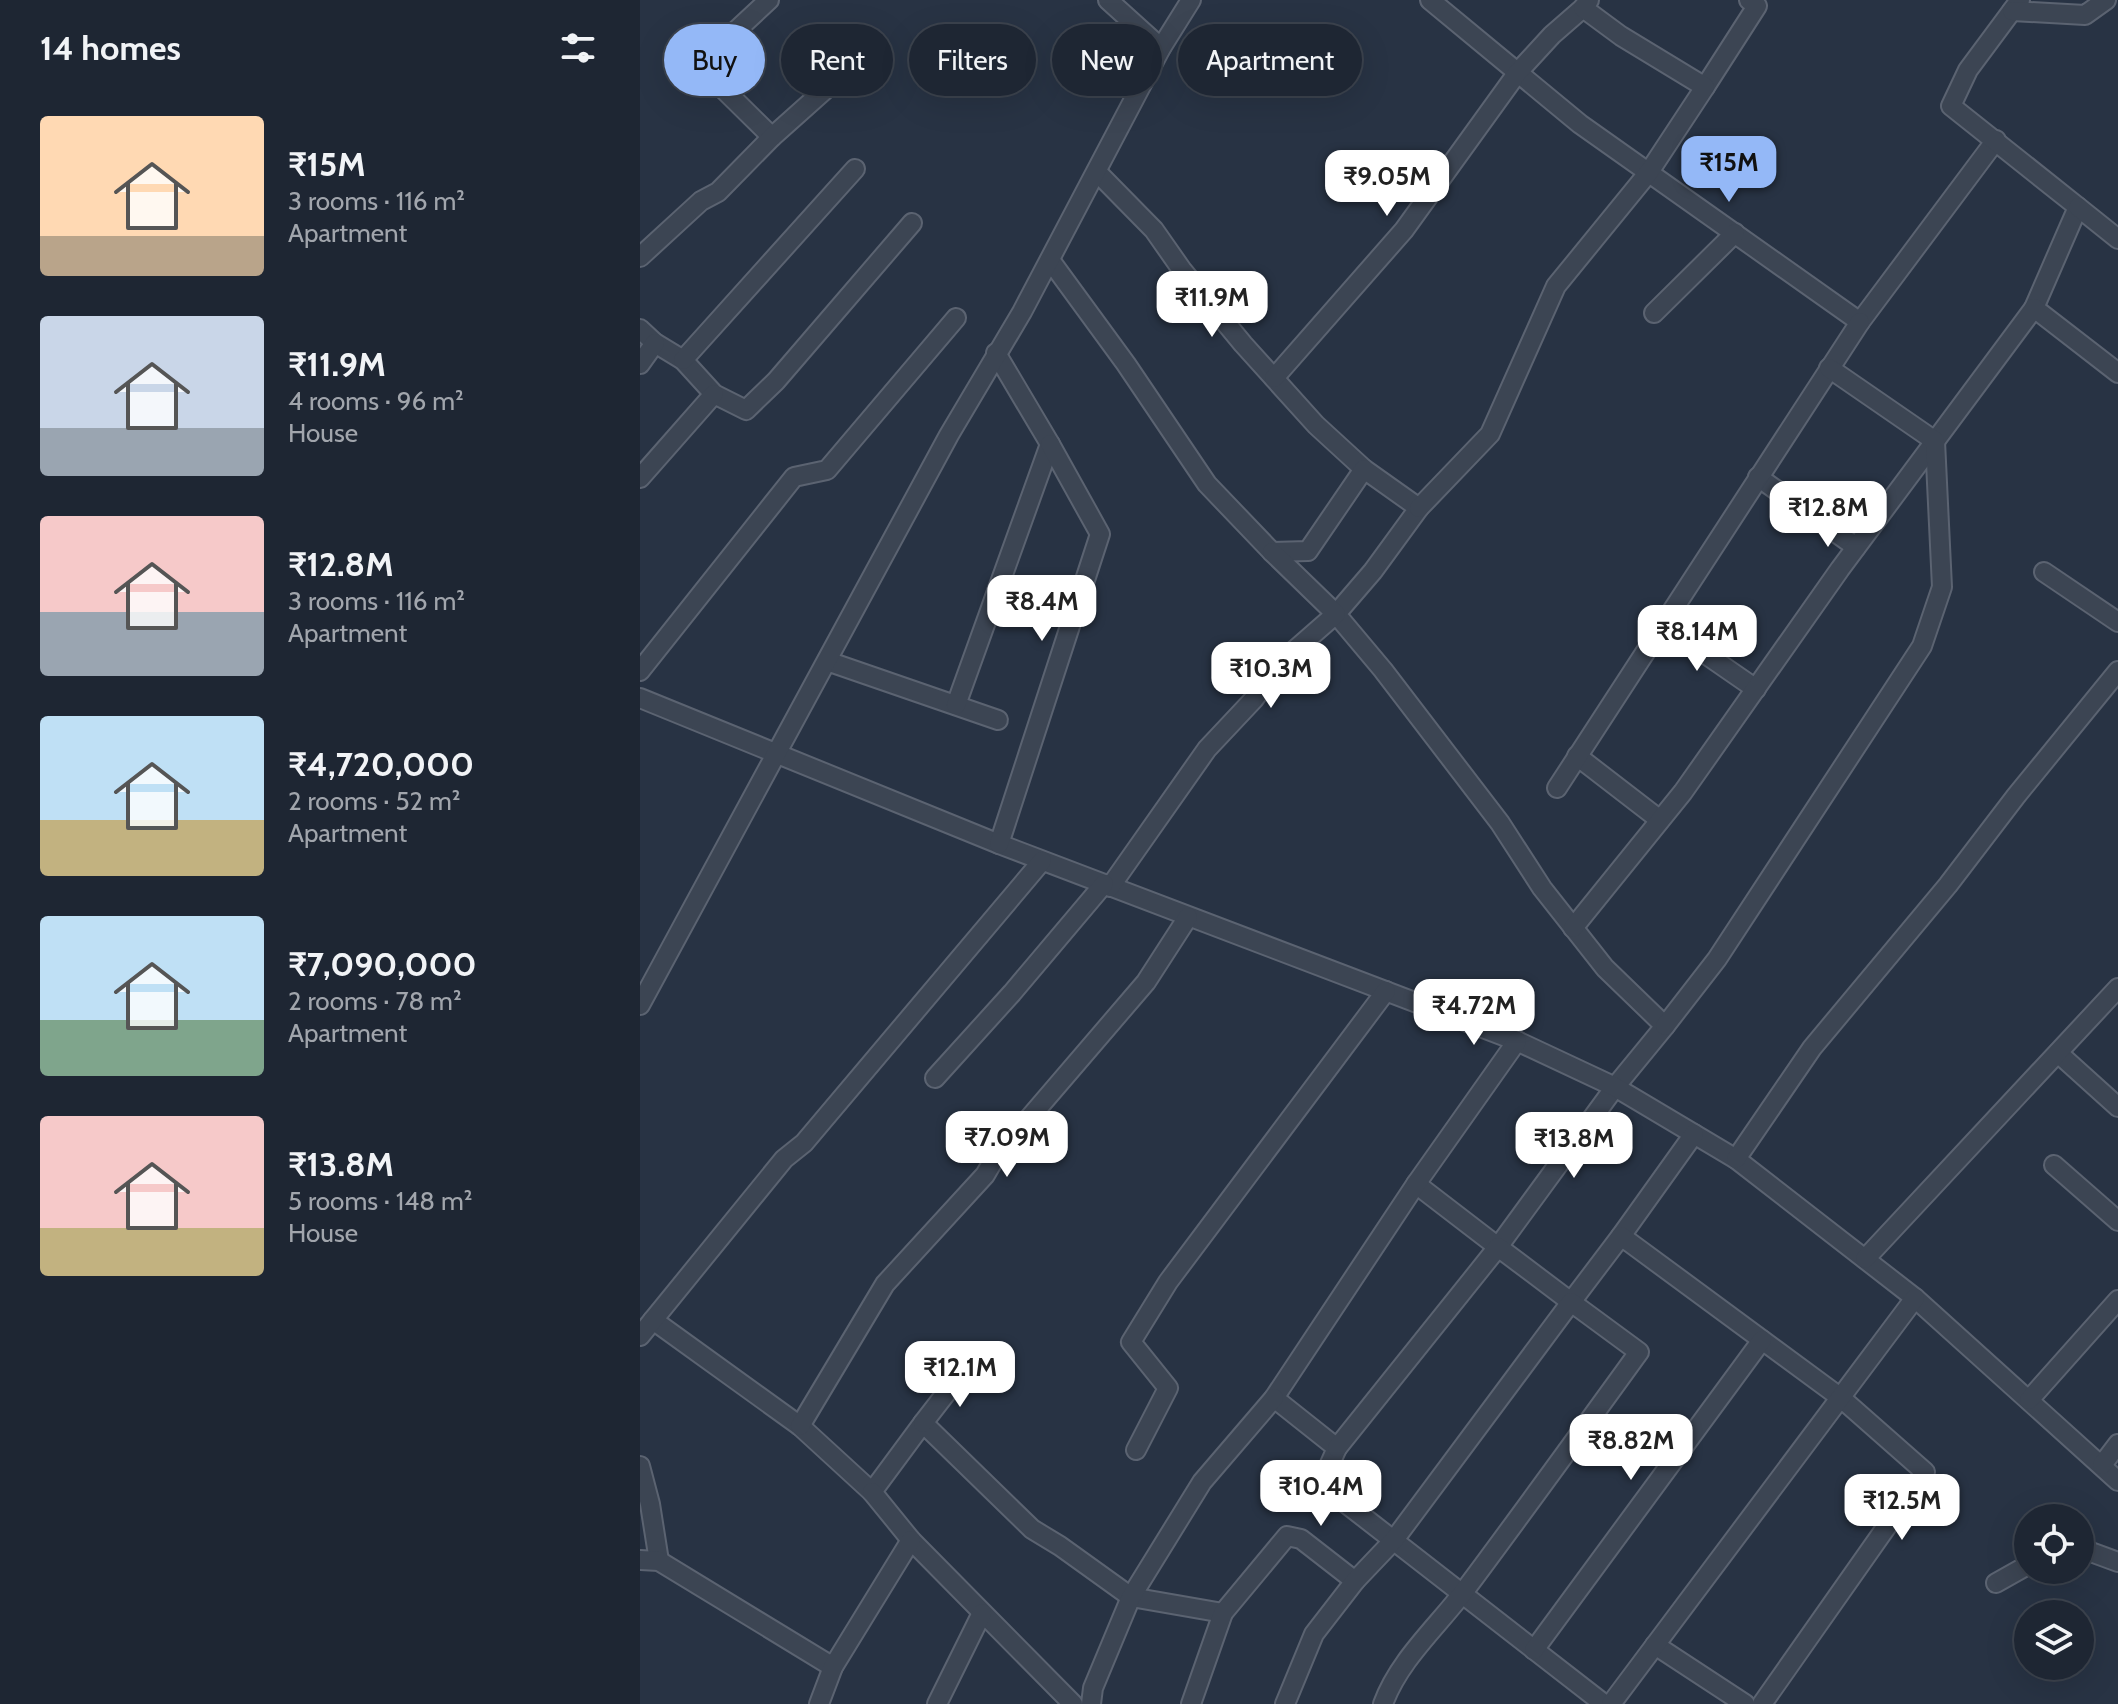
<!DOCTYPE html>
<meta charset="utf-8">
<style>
body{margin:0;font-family:Cabin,sans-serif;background:#2b323f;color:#f1f3f6;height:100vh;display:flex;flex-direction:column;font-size:30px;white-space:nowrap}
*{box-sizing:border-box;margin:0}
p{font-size:26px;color:#a1a5ac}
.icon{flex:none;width:44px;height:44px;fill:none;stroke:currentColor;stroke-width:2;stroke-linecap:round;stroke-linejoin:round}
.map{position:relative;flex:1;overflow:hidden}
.drawer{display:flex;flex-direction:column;background:#1e2633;width:640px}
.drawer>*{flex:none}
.hud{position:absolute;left:24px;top:24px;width:760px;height:72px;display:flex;gap:16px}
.fabs{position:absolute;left:1374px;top:1504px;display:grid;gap:16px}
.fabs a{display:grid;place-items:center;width:80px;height:80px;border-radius:50%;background:#1e2633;box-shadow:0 8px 32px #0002,0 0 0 2px #3c434e;font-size:40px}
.price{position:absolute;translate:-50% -68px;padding:0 18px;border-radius:16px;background:#fff;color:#222;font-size:26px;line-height:52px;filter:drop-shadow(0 2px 4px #0008)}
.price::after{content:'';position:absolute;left:50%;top:48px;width:24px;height:18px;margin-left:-12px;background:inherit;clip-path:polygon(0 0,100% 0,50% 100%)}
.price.on{background:#94b8f7;color:#111}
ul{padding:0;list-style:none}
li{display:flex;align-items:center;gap:24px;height:200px;padding:0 40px}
li span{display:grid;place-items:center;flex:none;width:224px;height:160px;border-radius:8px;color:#555}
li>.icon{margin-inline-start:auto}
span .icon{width:96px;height:96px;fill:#fffc;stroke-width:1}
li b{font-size:34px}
h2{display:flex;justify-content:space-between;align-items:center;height:96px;padding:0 40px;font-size:34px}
.tag{padding:0 28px;border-radius:36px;background:#1e2633;box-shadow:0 8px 32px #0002,0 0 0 2px #3c434e;font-size:28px;line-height:72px}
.tag.on{background:#94b8f7;color:#111}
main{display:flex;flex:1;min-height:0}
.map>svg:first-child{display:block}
</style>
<main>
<section class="drawer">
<h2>14 homes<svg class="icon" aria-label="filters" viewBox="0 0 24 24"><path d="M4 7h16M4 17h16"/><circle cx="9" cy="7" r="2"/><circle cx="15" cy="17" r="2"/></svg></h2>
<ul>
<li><span style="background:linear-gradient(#ffd9b3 75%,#b9a48a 0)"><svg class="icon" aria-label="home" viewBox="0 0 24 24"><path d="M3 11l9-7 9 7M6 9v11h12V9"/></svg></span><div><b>₹15M</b><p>3 rooms · 116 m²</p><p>Apartment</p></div></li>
<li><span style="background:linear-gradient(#c9d6e8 70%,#9aa5b1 0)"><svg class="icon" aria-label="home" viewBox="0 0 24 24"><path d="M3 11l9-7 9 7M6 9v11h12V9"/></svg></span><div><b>₹11.9M</b><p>4 rooms · 96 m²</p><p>House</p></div></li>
<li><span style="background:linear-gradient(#f6c9c9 60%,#9aa5b1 0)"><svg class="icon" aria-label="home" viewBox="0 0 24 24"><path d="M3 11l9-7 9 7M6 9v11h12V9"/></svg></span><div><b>₹12.8M</b><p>3 rooms · 116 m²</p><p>Apartment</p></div></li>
<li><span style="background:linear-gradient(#bfe0f5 65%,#c2b280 0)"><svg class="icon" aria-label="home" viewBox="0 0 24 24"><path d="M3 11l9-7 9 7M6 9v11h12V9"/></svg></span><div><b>₹4,720,000</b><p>2 rooms · 52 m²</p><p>Apartment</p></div></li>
<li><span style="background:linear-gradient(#bfe0f5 65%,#7fa58c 0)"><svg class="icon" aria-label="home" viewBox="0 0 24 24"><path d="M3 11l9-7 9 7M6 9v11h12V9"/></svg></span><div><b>₹7,090,000</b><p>2 rooms · 78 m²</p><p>Apartment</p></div></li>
<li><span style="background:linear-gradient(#f6c9c9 70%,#c2b280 0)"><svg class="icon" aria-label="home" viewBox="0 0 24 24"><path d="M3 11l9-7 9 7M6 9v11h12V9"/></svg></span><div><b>₹13.8M</b><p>5 rooms · 148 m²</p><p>House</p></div></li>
</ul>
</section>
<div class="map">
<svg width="1478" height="1704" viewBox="0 0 1478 1704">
<rect width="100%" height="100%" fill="#283344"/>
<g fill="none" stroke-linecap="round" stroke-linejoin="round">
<defs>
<g id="minor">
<polyline points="129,0 59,65 132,137"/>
<polyline points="468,0 521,48"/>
<polyline points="790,0 940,124 1220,322 1356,140"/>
<polyline points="1380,0 1328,70 1311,106 1438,207 1394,308"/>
<polyline points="1372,11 1445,15 1466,0"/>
<polyline points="1065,87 1117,6 1109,0"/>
<polyline points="457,172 514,230 542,270 603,344 676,425 724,469"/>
<polyline points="1438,207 1478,239"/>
<polyline points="0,257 61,201 78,192 132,137 197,79"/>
<polyline points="410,260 486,364 567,484 632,552 668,551 724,469 779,508 733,571 696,614 743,670 860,823 902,888 965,968 1025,1026 975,1087 858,1247 776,1184"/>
<polyline points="1014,313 1095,233"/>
<polyline points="0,329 15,343 43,360 74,394 106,410 136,381 272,223"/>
<polyline points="43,360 215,169"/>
<polyline points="0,364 15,343"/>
<polyline points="634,378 764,230 878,72 912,35 943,8"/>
<polyline points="1118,477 1216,547"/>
<polyline points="0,478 74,394"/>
<polyline points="779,508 850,434 916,286 1009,172 1065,87 981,36 943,8 949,0"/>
<polyline points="1404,572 1478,622"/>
<polyline points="1022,624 1116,689"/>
<polyline points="187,661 358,720"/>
<polyline points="0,671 154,477 187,470 316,318"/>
<polyline points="0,698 359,844 877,1041 975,1087 1096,1159 1275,1298 1478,1481"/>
<polyline points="316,705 410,444 356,353"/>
<polyline points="937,756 1020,820"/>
<polyline points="917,788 1220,322"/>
<polyline points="359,844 460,534 410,444"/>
<polyline points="470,887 567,749 614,699 640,663 696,614 632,552"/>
<polyline points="933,928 1043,792 1200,569 1394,308 1478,373"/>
<polyline points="0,1005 309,435 382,312 521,48 551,0"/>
<polyline points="1025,1026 1077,959 1282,646 1302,587 1295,441 1189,368"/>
<polyline points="877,1041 776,1184 634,1398 697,1448 681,1484 964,1704"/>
<polyline points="1418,1053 1478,1107"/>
<polyline points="295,1078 372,993 464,884"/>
<polyline points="1096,1159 1172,1048 1308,885 1376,796 1478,671"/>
<polyline points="1414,1165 1478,1221"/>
<polyline points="981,1236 1054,1134"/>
<polyline points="1225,1259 1478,988"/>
<polyline points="13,1320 160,1426 232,1492 283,1423 392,1529 420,1546 491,1597 583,1613"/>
<polyline points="0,1336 144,1159 164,1143 402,861"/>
<polyline points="1389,1400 1478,1300"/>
<polyline points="283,1423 324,1370"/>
<polyline points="160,1426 245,1284 345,1175 355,1158 506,982 548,917"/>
<polyline points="697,1448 858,1247 931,1302 981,1236 1201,1398 1285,1472 1122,1704"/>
<polyline points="496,1450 528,1388 491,1342 528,1282 746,991"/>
<polyline points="1462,1465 1478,1444"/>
<polyline points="0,1466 10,1504 19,1561"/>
<polyline points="232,1492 271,1540 433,1704"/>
<polyline points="1440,1548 1478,1562"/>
<polyline points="0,1560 19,1561 193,1667"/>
<polyline points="1356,1583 1388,1565"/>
<polyline points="1015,1645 1105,1704"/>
<polyline points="894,1650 1122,1340"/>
<polyline points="179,1704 193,1667 271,1540"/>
<polyline points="297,1704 342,1613"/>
<polyline points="451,1704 453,1688 491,1597 562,1482 634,1398"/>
<polyline points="551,1704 583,1613 647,1536 661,1539 715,1581"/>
<path d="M645 1704 674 1634 715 1581 754 1540 931 1302 999 1352C941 1432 884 1511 825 1590 797 1627 759 1660 743 1704"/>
<polyline points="971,1704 1275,1298"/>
</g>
</defs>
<use href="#minor" stroke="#5b6371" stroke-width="22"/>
<use href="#minor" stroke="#3c4553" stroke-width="18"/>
</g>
</svg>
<div class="fabs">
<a><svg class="icon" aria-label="locate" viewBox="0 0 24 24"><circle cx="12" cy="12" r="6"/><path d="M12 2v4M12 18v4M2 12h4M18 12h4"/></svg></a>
<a><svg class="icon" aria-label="layers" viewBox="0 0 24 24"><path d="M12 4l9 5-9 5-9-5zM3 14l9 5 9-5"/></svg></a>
</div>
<b class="price on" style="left:1089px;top:204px">₹15M</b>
<b class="price" style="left:747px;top:218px">₹9.05M</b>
<b class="price" style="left:572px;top:339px">₹11.9M</b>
<b class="price" style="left:1188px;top:549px">₹12.8M</b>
<b class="price" style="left:402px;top:643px">₹8.4M</b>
<b class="price" style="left:1057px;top:673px">₹8.14M</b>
<b class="price" style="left:631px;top:710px">₹10.3M</b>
<b class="price" style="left:834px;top:1047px">₹4.72M</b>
<b class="price" style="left:367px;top:1179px">₹7.09M</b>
<b class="price" style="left:934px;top:1180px">₹13.8M</b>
<b class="price" style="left:320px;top:1409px">₹12.1M</b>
<b class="price" style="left:991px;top:1482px">₹8.82M</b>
<b class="price" style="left:681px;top:1528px">₹10.4M</b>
<b class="price" style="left:1262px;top:1542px">₹12.5M</b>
<div class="hud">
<a class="tag on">Buy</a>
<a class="tag">Rent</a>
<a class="tag">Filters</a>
<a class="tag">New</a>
<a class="tag">Apartment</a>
</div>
</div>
</main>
